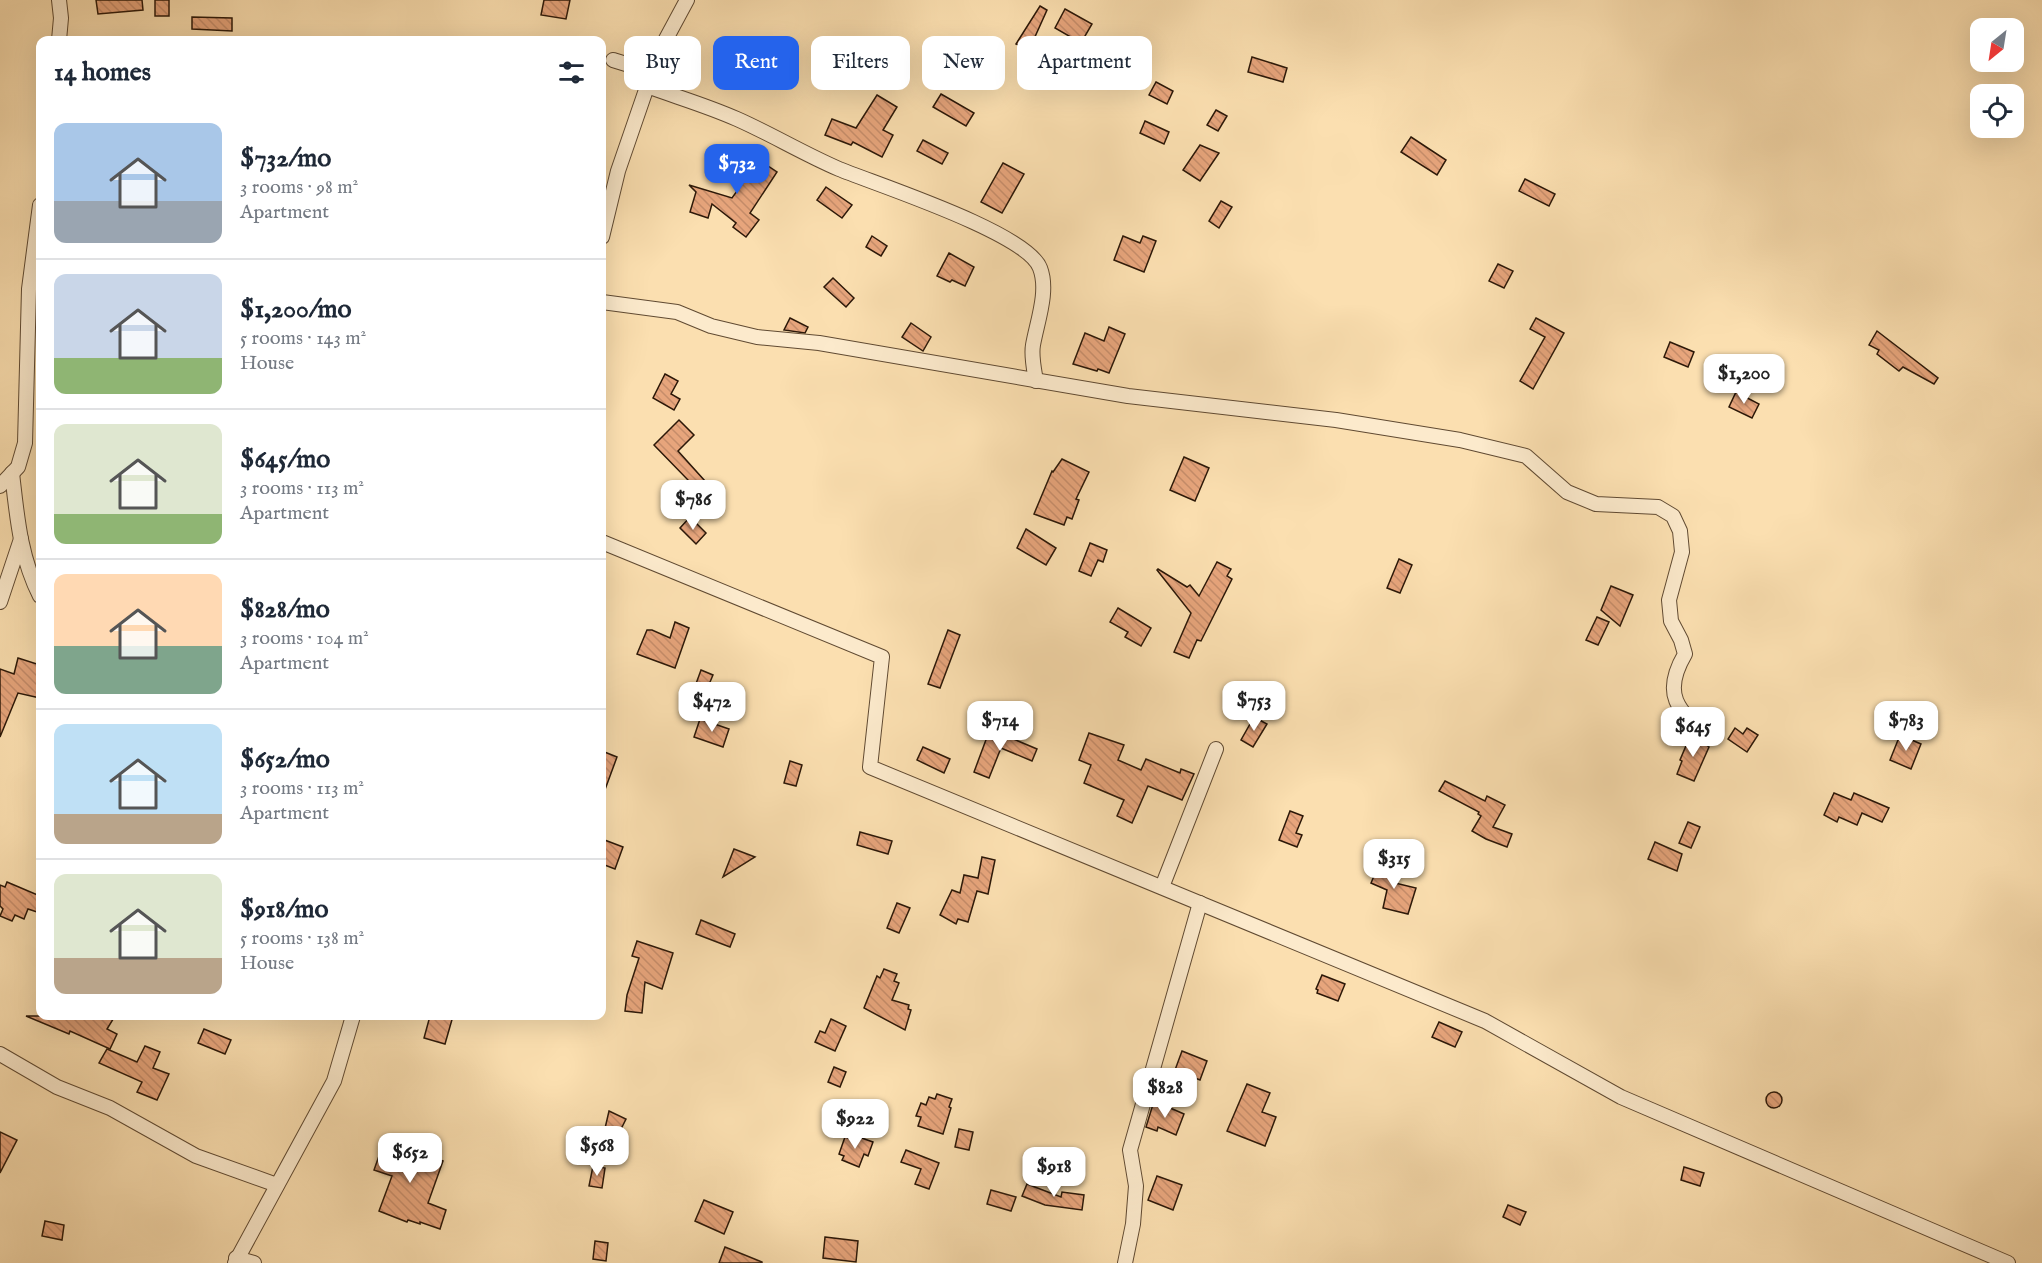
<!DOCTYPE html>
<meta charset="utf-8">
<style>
body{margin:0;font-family:"IM FELL English",serif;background:#f2f2f3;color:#1f2937;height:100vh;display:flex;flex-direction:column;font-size:22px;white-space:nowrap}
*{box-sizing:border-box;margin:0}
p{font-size:20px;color:#747a83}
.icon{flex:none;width:33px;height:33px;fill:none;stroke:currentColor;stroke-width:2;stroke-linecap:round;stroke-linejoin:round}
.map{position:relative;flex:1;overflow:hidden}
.drawer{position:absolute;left:36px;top:36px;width:570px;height:984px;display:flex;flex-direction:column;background:#fff;border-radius:12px;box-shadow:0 6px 24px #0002}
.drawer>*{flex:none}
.top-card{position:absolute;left:624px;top:36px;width:570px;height:54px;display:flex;gap:12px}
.needle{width:39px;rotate:210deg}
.tools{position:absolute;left:1970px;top:18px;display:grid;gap:12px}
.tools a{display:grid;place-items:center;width:54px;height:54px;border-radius:12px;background:#fff;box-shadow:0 6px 24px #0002;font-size:30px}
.price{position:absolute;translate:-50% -51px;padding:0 14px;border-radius:12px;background:#fff;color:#222;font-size:20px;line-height:39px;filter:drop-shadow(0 2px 3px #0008)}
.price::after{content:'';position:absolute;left:50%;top:36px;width:18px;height:14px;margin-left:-9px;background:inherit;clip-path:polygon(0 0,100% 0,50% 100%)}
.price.current{background:#2563eb;color:#fff}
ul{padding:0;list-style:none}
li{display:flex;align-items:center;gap:18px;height:150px;padding:0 18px}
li+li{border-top:2px solid #e0e1e3}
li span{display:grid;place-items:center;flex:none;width:168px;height:120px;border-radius:12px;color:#555}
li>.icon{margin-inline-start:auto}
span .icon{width:72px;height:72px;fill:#fffc;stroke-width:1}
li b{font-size:26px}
h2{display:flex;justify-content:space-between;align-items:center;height:72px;padding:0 18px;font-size:26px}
.chip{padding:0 21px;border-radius:12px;background:#fff;box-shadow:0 6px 24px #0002;font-size:21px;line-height:54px}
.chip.current{background:#2563eb;color:#fff}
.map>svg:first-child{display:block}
</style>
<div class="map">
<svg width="2042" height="1263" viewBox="0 0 2042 1263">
<defs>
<pattern id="building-back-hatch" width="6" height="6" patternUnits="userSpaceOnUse" patternTransform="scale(1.5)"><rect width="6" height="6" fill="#e7a57c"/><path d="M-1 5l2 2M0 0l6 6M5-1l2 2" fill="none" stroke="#c68d6a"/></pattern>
</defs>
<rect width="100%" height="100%" fill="#fbdfb0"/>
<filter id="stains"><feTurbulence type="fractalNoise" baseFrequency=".00333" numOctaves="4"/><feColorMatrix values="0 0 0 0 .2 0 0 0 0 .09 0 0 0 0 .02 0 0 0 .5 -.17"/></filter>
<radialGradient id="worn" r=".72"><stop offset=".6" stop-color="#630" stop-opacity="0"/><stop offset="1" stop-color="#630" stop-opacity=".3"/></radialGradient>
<g fill="url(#building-back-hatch)" stroke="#2c1808" stroke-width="1.5">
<polygon points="96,0 142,0 143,10 98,14"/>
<rect x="155" y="0" width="14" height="16"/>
<polygon points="544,0 570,0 566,19 541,15"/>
<polygon points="1040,6 1047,10 1029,50 1016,44"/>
<polygon points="1065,9 1092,24 1081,43 1055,28"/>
<polygon points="192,17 232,18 232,31 192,29"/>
<polygon points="895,52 906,58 896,76 885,69"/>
<polygon points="1252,57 1287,68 1283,82 1248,72"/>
<polygon points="969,63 986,74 980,85 962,74"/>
<polygon points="1156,82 1173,91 1167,104 1149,95"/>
<polygon points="941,94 974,113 966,126 933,107"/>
<polygon points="877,95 897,107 883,130 893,135 882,157 853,142 851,145 825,135 832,119 856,128"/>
<polygon points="1216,110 1227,116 1218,131 1207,125"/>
<polygon points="1145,121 1169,132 1164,144 1140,133"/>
<polygon points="1411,137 1446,160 1437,175 1401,152"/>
<polygon points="923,140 948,153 942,164 917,151"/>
<polygon points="1200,145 1219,153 1200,181 1183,170"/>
<polygon points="732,152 760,171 765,164 777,172 750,213 759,220 746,237 733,227 736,223 712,204 708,218 690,212 696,192 689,185 732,198 745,180 723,165"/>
<polygon points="1003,163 1024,174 1002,213 981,202"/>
<polygon points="1525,179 1555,194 1549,206 1519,191"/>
<polygon points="826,187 852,205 842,218 817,200"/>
<polygon points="1221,201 1232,207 1219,228 1209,221"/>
<polygon points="872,236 887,246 881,256 866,247"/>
<polygon points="1123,236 1140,243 1143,236 1156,241 1144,272 1114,260"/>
<polygon points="949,253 974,267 965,286 952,280 950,282 937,276"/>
<polygon points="1498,264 1513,271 1504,288 1489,281"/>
<polygon points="833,278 854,298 846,307 824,287"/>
<polygon points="790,318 808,327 805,333 784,330"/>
<polygon points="1536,318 1564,333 1533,389 1520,381 1545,337 1530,329"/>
<polygon points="911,323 931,337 923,351 902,337"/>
<polygon points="1109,327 1125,334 1109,373 1098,369 1097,371 1073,364 1085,333 1104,341"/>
<polygon points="1877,331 1938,378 1934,384 1903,367 1899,371 1877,354 1879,350 1869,345"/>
<polygon points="1670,342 1694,352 1688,367 1664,357"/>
<polygon points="665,374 678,381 671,394 680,399 674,410 653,398"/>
<polygon points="1736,392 1759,404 1752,418 1729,407"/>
<polygon points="679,420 694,435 678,451 705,481 693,492 708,502 697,519 674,505 689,481 654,445"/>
<polygon points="1184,457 1209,468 1195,501 1170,490"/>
<polygon points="1062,459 1089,472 1076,499 1079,500 1072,519 1067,517 1064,525 1034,514 1052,471 1053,472"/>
<polygon points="690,517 706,533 696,544 680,528"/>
<polygon points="1026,529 1056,548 1046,565 1017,548"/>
<polygon points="1090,543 1107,550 1103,562 1098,560 1091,576 1079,571"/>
<polygon points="1399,559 1412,565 1400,593 1387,588"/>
<polygon points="1217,562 1231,569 1227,576 1232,579 1201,641 1197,640 1189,658 1174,652 1191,613 1157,570 1158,569 1187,587 1190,585 1199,596"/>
<polygon points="1611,586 1633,595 1620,626 1601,610"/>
<polygon points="1118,608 1151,628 1141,646 1125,637 1128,632 1110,622"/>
<polygon points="1597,617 1609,622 1598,645 1586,640"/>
<polygon points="675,622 689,628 675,668 637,654 647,630 652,630 670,638"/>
<polygon points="948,630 960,635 940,688 928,684"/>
<polygon points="18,658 40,665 40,698 18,693 0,737 0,669 14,674"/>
<polygon points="701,670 713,675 704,696 693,692"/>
<polygon points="980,703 1004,713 998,728 974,717"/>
<polygon points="1254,717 1267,724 1253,747 1241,740"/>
<polygon points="700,719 729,729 723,747 694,737"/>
<polygon points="1735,728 1743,734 1747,728 1758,735 1747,752 1728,739"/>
<polygon points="990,729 1037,749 1032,761 1001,748 989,778 974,772"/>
<polygon points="1089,733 1124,745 1118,760 1141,770 1146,759 1180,773 1181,769 1194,774 1182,800 1148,786 1132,823 1117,816 1124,800 1084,783 1091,765 1079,760"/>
<polygon points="1691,734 1709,747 1694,781 1677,774 1682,761 1680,760"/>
<polygon points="1900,735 1921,744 1911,769 1890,760"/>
<polygon points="923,747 950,759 944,773 917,760"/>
<polygon points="602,751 617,757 603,795 602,795"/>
<polygon points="790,761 802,765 796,786 784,783"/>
<polygon points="1445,781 1485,801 1487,796 1505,805 1493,827 1512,834 1507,847 1486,839 1472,831 1481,816 1478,814 1479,812 1439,791"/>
<polygon points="1834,793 1851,800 1854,793 1889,808 1882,822 1862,813 1857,825 1839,817 1837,822 1824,815"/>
<polygon points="1290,811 1303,816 1296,833 1302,835 1297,847 1279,840"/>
<polygon points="1688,822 1700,827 1691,848 1679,843"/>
<polygon points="860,832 892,841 888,854 857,845"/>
<polygon points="602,839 623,847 615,869 602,864"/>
<polygon points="1655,842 1682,854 1677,871 1648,859"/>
<polygon points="734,849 755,857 723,877"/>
<polygon points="982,857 995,860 988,894 977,891 968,922 958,919 956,924 940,915 952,890 960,893 964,875 978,878"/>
<polygon points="1383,864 1400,872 1395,883 1416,888 1408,914 1383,908 1387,890 1371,883 1377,869 1380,870"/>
<polygon points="7,882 40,896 40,913 28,909 24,919 15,915 12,921 0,916 3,909 0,906 0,885 5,887"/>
<polygon points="897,903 910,908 899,933 887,928"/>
<polygon points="701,920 735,934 730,947 696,934"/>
<polygon points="637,941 673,953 662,989 645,982 642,1013 625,1011 627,995 639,958 632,956"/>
<polygon points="884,969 897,974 894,981 899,983 892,1000 909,1005 908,1009 911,1010 905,1030 864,1008 877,976 880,978"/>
<polygon points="1322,975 1345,984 1338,1001 1317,993 1318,990 1316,989"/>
<polygon points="26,1016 115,1016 107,1029 117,1034 110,1049 70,1031 69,1034"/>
<polygon points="430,1016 453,1016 445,1044 424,1038"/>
<polygon points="831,1019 846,1026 835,1051 815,1042 820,1031 825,1033"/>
<polygon points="1439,1022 1462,1032 1455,1047 1432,1037"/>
<polygon points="204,1029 231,1040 225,1054 198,1043"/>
<polygon points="145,1046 160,1052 153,1068 169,1074 157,1100 137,1092 142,1082 99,1063 107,1049 137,1062"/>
<polygon points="1182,1051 1207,1061 1200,1080 1175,1070"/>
<polygon points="834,1067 846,1072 840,1087 828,1082"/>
<polygon points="1247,1084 1270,1093 1262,1112 1276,1117 1265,1146 1227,1131"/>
<circle cx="1774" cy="1100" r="8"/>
<polygon points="937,1094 952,1099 949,1107 951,1108 943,1134 918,1126 921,1117 916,1116 921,1103 926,1105 929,1097 935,1099"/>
<polygon points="1154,1101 1184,1114 1176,1135 1158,1127 1157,1131 1146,1127"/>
<polygon points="609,1111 626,1119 616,1139 603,1137"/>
<polygon points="959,1129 973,1132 969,1150 955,1147"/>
<polygon points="0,1132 17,1140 0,1173"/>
<polygon points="856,1136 873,1142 868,1156 864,1154 859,1167 842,1160 844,1156 839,1154 845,1137 855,1140"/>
<polygon points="385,1139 443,1161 428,1203 446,1210 440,1229 420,1222 420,1224 408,1220 407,1222 379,1211 392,1176 374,1170"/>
<polygon points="906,1150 939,1163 929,1189 915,1184 921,1169 901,1162"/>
<polygon points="593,1166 605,1168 602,1188 589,1186"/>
<polygon points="1684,1167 1704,1173 1700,1186 1681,1180"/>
<polygon points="1157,1176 1182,1185 1173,1210 1148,1200"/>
<polygon points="1027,1184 1061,1197 1062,1192 1084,1195 1082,1210 1045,1205 1022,1196"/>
<polygon points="991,1190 1016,1197 1011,1211 987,1204"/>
<polygon points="704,1200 733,1212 724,1234 695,1221"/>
<polygon points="1508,1205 1526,1212 1520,1225 1503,1217"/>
<polygon points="45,1221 64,1225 62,1240 42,1236"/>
<polygon points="825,1237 858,1241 856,1262 823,1258"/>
<polygon points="595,1241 608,1243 606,1261 593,1259"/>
<polygon points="725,1247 762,1262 762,1263 719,1263"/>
</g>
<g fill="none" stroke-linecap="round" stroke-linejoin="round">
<defs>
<g id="minor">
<polyline points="59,0 61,18 59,40"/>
<polyline points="613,60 652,72"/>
<path d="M647 86C677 97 708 106 737 119 771 134 804 154 839 169 878 185 1027 233 1040 268 1049 291 1037 322 1033 345 1031 356 1034 369 1036 381"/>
<polyline points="602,237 618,171 659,52 687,0"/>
<path d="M602 302 677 312 711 326 757 337 819 343 1128 396 1336 420 1460 440 1526 456 1567 492 1596 504 1658 507 1673 516 1680 531 1682 552 1669 600 1671 621 1681 640 1685 654C1661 695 1678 710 1709 738"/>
<path d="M12 473C17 516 20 557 40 596"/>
<polyline points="0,486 18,467 25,443 29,289 40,205"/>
<polyline points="602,542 882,657 870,767 1485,1021 1621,1097 2008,1263"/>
<polyline points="0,602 21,539"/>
<polyline points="1162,887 1216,749"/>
<polyline points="0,1054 57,1087 110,1108 196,1156 277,1185"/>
<polyline points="236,1258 254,1263"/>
<polyline points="235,1263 334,1081 353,1016"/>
<polyline points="1125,1263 1133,1224 1136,1186 1130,1150 1200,903"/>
</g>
</defs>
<use href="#minor" stroke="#604a32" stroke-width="16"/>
<use href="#minor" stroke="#fceacc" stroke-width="14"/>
</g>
<rect width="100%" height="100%" filter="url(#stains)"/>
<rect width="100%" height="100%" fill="url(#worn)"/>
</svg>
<div class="tools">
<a><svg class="needle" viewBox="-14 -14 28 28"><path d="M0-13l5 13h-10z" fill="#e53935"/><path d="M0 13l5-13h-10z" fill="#747a83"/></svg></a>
<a><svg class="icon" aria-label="locate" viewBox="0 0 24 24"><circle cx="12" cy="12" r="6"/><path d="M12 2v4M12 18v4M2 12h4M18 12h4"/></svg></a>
</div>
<b class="price current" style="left:737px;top:195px">$732</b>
<b class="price" style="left:1744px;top:405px">$1,200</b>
<b class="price" style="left:693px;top:531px">$786</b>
<b class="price" style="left:1254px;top:732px">$753</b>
<b class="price" style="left:712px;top:733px">$472</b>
<b class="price" style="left:1000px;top:752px">$714</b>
<b class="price" style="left:1906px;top:752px">$783</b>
<b class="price" style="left:1693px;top:758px">$645</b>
<b class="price" style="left:1394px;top:890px">$315</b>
<b class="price" style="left:1165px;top:1119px">$828</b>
<b class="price" style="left:855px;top:1150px">$922</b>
<b class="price" style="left:597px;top:1177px">$568</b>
<b class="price" style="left:410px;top:1184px">$652</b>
<b class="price" style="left:1054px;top:1198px">$918</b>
<div class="top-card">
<a class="chip">Buy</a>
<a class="chip current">Rent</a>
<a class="chip">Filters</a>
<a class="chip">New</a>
<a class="chip">Apartment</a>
</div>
<section class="drawer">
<h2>14 homes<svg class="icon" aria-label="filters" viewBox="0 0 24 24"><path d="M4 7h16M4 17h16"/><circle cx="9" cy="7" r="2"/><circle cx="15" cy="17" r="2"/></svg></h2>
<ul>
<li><span style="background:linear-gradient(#a9c7e8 65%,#9aa5b1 0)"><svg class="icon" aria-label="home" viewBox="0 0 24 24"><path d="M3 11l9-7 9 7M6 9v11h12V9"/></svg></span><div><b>$732/mo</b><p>3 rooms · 98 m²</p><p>Apartment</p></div></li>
<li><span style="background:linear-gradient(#c9d6e8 70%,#8fb573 0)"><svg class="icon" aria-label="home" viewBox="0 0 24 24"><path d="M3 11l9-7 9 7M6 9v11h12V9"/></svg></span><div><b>$1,200/mo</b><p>5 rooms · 143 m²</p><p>House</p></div></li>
<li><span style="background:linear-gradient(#dfe7d0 75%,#8fb573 0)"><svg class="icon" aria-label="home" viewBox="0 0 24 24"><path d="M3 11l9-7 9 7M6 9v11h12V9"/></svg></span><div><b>$645/mo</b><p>3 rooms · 113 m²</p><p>Apartment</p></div></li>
<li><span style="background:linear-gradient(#ffd9b3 60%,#7fa58c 0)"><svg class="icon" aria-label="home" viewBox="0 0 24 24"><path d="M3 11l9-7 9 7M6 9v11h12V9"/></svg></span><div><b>$828/mo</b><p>3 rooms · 104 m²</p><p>Apartment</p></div></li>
<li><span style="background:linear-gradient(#bfe0f5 75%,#b9a48a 0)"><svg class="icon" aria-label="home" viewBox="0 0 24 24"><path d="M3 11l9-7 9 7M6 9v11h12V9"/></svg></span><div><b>$652/mo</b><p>3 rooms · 113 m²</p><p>Apartment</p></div></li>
<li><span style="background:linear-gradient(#dfe7d0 70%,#b9a48a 0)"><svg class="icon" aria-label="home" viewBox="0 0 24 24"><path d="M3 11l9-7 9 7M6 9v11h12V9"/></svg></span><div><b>$918/mo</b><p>5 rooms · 138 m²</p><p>House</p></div></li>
</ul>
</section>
</div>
